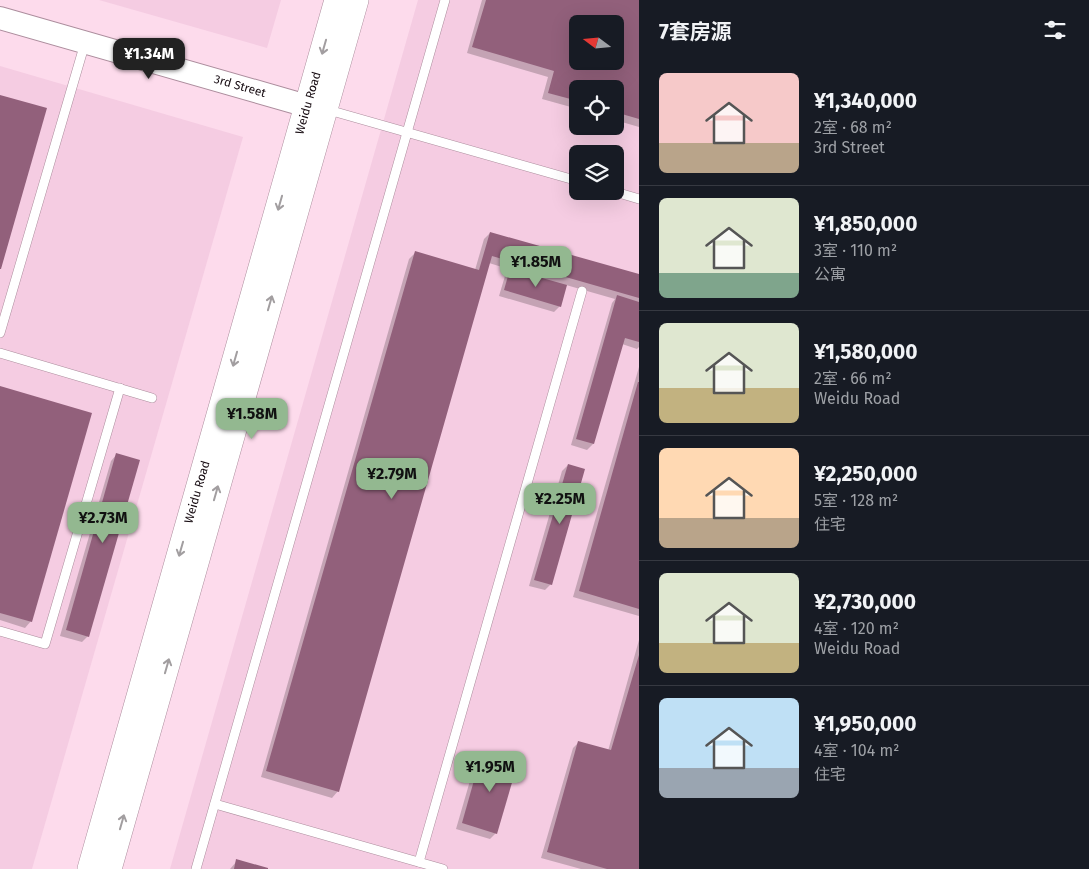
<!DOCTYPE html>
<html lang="zh">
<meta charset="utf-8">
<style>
body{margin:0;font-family:"Fira Sans","Noto Sans SC",sans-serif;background:#20242c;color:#f1f3f6;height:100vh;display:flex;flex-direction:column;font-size:19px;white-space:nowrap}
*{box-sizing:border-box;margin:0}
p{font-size:16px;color:#9ea1a6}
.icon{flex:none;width:28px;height:28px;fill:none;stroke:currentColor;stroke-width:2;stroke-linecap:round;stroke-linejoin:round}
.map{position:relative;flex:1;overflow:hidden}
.panel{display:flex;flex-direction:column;background:#171b24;width:450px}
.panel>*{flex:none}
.needle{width:32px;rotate:286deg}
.buttons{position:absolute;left:569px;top:15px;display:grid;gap:10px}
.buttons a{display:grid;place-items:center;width:55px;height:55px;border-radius:8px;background:#171b24;box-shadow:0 5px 20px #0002;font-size:25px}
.price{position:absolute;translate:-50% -42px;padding:0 11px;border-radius:10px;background:#93b890;color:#111;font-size:16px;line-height:32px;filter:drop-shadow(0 1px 2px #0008)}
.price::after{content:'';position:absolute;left:50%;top:30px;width:15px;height:11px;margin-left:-8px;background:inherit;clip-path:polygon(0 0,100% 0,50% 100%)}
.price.on{background:#222;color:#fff}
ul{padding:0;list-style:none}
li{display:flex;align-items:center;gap:15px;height:125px;padding:0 20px}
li+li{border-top:1px solid #363941}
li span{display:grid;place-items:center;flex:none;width:140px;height:100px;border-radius:8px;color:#555}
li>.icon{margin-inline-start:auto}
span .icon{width:60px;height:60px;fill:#fffc;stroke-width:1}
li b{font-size:21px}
h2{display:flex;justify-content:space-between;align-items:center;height:60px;padding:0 20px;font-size:21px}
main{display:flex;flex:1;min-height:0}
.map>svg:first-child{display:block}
</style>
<main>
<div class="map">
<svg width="639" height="869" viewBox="0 0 639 869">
<rect width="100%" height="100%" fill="#fddbec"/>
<g fill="#f5cce2" fill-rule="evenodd">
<polygon points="99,0 281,0 267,48"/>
<path d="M418 0H639V869H170ZM578 24H615V61H578ZM578 89H615V126H578ZM578 154H615V191H578Z"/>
<polygon points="0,66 243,137 32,869 0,869"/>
</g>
<g fill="#0003" fill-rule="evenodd">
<path d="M482 0H639V127L615 120V89H578V109L542 99 548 77 467 53ZM578 24H615V61H578Z"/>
<polygon points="490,233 639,276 639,347 637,349 622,344 593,444 587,450 571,445 612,303 615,299 566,285 560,306 554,312 499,296 505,276 512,270 489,263 338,791 332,798 261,777 409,259 415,253 475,270 484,239"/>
<polygon points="639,367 639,616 573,597"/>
<polygon points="0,388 31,621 25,628 0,620"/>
<polygon points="117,454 88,636 82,642 60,636 111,461"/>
<polygon points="568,465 551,584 545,590 529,586 562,471"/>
<polygon points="639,640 639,869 581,869 541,858 573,748 579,742 608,751"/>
<polygon points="483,754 496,833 490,839 456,829 476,760"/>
<polygon points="237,861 265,869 230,869"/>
</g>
<g fill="#92607b" fill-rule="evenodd">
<path d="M486 0H639V119L615 112V89H578V101L548 93 554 71 472 47ZM578 24H615V61H578Z"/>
<polygon points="0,95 47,108 1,269 0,269"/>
<polygon points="490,232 639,274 639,298 492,256 339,792 266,771 415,251 479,270"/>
<polygon points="510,269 567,285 561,307 504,290"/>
<polygon points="617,295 639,302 639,342 625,338 594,444 576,439"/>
<polygon points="638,382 639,382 639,609 579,591"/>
<polygon points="0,386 92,413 32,622 0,613"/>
<polygon points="116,453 140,460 89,637 66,630"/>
<polygon points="568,464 585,469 552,585 534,580"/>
<polygon points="639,655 639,869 607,869 547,852 578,741 611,750"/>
<polygon points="482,752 518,762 497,834 462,823"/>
<polygon points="236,859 268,868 268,869 234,869"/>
</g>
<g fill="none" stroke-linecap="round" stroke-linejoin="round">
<defs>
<g id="service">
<polyline points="325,109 578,181"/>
<polyline points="612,191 639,199"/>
<polyline points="0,333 85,43"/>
<polyline points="0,353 152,398"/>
<polyline points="0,631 45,644 120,388"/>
<polyline points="215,804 443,869"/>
<polyline points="419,862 582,291"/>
<polyline points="196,869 445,0"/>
</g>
<polyline id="tertiary" points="0,18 307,106"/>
<g id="secondary">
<polyline points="90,869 337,0"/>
<polyline points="109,869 356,0"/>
</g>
</defs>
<use href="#service" stroke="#ac8d9d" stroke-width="10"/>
<use href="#tertiary" stroke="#ac8d9d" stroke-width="24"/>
<use href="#secondary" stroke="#ac8d9d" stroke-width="26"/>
<use href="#service" stroke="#fff" stroke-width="9"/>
<use href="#tertiary" stroke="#fff" stroke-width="22"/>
<use href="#secondary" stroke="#fff" stroke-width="25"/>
</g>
<defs><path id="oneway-shaft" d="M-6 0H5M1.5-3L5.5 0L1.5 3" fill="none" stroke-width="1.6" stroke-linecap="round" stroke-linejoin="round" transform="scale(1.25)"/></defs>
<g stroke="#a29ea0">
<use href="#oneway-shaft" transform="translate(324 47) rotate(106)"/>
<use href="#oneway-shaft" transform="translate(280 203) rotate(106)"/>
<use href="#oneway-shaft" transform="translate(270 303) rotate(-74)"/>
<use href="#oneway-shaft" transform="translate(235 359) rotate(106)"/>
<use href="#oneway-shaft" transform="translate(216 493) rotate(-74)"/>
<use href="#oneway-shaft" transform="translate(181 549) rotate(106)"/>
<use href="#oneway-shaft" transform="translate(167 666) rotate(-74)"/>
<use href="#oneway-shaft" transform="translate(122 822) rotate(-74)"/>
</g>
<g text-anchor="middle" stroke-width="4" stroke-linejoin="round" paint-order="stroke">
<g font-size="12" fill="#170c12" stroke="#fff">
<text transform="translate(240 86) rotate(16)" y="4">3rd Street</text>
<text transform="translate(308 103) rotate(-74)" y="4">Weidu Road</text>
<text transform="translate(197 492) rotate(-74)" y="4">Weidu Road</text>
</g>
</g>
</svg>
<div class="buttons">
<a><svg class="needle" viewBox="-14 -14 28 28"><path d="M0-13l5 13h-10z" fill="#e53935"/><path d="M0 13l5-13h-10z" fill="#9ea1a6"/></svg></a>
<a><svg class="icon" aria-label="locate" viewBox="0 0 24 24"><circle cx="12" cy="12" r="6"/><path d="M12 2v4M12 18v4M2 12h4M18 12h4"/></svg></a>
<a><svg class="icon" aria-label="layers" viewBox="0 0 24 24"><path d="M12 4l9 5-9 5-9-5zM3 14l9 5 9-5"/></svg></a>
</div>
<b class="price on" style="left:149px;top:80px">¥1.34M</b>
<b class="price" style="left:536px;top:288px">¥1.85M</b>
<b class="price" style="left:252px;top:440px">¥1.58M</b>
<b class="price" style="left:392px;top:500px">¥2.79M</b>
<b class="price" style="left:560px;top:525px">¥2.25M</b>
<b class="price" style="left:103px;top:544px">¥2.73M</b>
<b class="price" style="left:490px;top:793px">¥1.95M</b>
</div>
<section class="panel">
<h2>7套房源<svg class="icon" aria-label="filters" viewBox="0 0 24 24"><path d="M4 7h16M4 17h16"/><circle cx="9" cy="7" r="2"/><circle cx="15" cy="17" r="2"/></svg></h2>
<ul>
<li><span style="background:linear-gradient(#f6c9c9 70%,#b9a48a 0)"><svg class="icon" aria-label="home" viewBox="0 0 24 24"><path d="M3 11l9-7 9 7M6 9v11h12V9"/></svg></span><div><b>¥1,340,000</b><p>2室 · 68 m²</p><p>3rd Street</p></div></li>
<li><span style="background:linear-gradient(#dfe7d0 75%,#7fa58c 0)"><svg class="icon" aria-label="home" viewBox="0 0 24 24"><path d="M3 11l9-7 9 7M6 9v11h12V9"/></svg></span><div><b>¥1,850,000</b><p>3室 · 110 m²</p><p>公寓</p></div></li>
<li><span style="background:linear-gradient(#dfe7d0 65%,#c2b280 0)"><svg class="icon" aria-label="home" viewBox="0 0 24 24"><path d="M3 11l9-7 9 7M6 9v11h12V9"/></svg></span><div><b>¥1,580,000</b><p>2室 · 66 m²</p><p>Weidu Road</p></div></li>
<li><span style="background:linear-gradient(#ffd9b3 70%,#b9a48a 0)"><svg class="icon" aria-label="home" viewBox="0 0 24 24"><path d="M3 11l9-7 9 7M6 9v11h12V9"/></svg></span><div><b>¥2,250,000</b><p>5室 · 128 m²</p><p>住宅</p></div></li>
<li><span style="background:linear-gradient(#dfe7d0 70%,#c2b280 0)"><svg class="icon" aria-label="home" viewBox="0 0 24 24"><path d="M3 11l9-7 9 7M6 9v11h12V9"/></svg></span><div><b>¥2,730,000</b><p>4室 · 120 m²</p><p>Weidu Road</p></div></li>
<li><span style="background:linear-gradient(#bfe0f5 70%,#9aa5b1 0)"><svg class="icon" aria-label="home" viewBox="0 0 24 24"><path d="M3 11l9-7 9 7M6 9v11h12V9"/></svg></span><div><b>¥1,950,000</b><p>4室 · 104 m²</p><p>住宅</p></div></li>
</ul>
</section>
</main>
